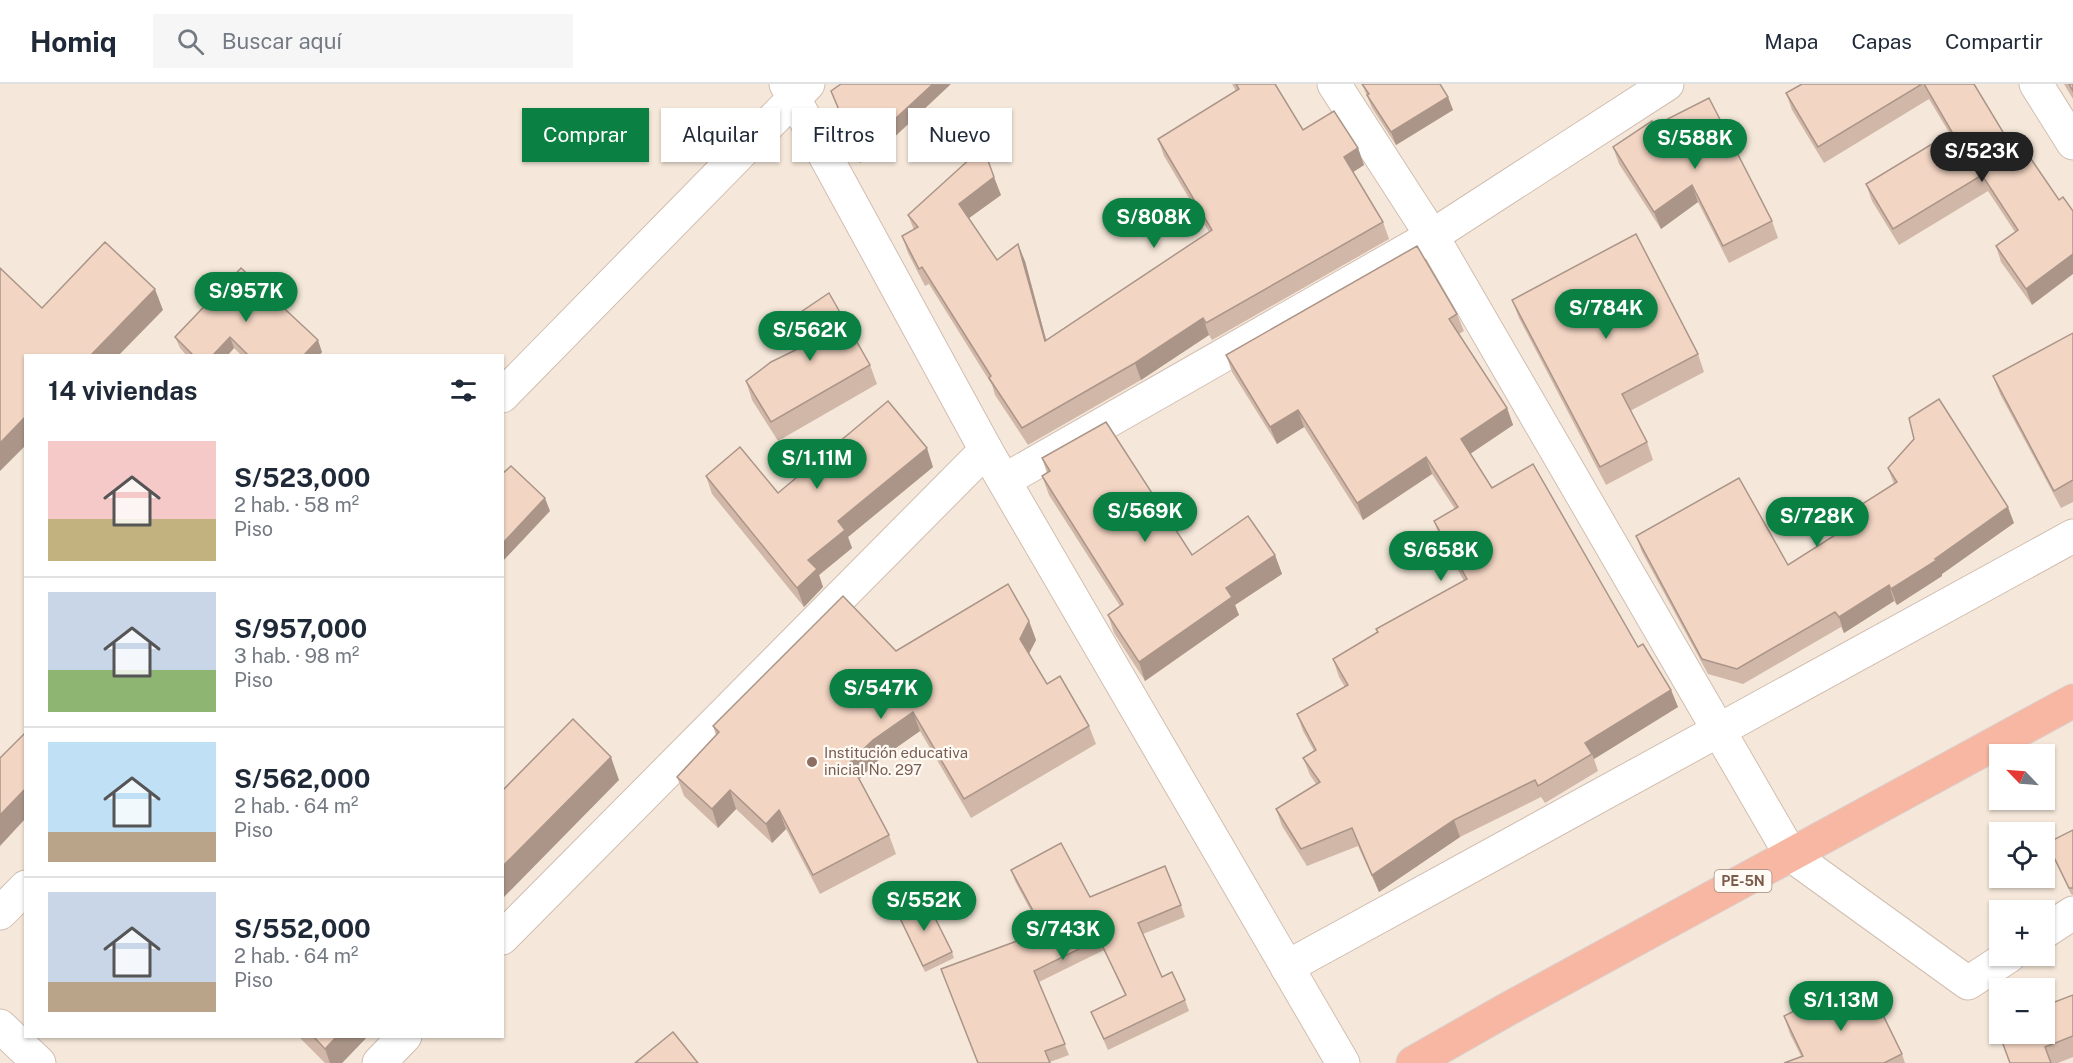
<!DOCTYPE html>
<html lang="es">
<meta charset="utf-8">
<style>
body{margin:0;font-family:"Public Sans",sans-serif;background:#f6f6f7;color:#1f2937;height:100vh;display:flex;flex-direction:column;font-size:22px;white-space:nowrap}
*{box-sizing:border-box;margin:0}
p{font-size:20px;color:#747a83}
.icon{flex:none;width:33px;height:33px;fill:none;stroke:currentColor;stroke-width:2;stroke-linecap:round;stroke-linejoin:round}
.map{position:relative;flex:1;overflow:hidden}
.details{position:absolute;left:24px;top:270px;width:480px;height:684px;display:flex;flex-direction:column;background:#fff;border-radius:0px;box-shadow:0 2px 4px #0004}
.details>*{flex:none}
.hud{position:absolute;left:522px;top:24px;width:570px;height:54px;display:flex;gap:12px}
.needle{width:39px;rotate:295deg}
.controls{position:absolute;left:1989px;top:660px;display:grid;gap:12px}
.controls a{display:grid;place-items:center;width:66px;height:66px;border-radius:0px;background:#fff;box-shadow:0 2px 4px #0004;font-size:30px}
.price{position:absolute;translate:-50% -51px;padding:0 14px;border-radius:21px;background:#0b8043;color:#fff;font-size:20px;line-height:39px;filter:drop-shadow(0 2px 3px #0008)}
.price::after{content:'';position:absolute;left:50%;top:36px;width:18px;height:14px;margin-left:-9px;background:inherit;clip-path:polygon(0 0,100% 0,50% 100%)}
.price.selected{background:#222;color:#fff}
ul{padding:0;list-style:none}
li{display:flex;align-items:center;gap:18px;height:150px;padding:0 24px}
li+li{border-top:2px solid #e0e1e3}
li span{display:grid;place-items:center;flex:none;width:168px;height:120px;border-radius:0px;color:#555}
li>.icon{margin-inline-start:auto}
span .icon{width:72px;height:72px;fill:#fffc;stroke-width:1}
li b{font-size:26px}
h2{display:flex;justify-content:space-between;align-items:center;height:72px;padding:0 24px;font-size:26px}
.pill{padding:0 21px;border-radius:0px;background:#fff;box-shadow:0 2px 4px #0004;font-size:21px;line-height:54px}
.pill.selected{background:#0b8043;color:#fff}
header{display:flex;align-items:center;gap:36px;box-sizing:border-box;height:84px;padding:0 30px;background:#fff;border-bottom:2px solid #e0e1e3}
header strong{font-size:28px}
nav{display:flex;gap:33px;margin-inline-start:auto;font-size:21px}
.search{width:420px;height:54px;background:#f6f6f7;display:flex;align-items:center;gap:15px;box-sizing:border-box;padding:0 21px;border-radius:0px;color:#747a83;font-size:22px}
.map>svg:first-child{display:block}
</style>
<header>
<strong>Homiq</strong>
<div class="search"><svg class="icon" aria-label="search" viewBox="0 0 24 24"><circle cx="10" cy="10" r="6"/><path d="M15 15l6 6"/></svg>Buscar aquí</div>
<nav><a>Mapa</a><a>Capas</a><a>Compartir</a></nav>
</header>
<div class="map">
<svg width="2073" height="979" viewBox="0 0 2073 979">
<rect width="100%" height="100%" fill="#fdf6ec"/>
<path fill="#f5e8da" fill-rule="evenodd" d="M0 0H2073V979H0ZM26 272H502V952H26ZM2000 670H2044V716H2000ZM2000 748H2044V794H2000ZM2000 826H2044V872H2000ZM2000 904H2044V950H2000Z"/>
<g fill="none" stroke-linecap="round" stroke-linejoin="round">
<defs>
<g id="minor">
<polyline points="786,0 986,366 1343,979"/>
<polyline points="1334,0 1432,152 1791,771 1968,899 2009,872"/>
<polyline points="2036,0 2073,59"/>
<polyline points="502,312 808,0"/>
<polyline points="1005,396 1432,152 1667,0"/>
<polyline points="0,829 26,803"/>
<polyline points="2044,848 2073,829"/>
<polyline points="502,854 986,366"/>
<polyline points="1287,883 2073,452"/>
<polyline points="0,942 39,979"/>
<polyline points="379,979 405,952"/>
</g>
<polyline id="highway" points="1413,979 1506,926 2073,617"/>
</defs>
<use href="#minor" stroke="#d1beb0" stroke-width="35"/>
<use href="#highway" stroke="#dad1cd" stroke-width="35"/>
<use href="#minor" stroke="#fff" stroke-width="33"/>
<use href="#highway" stroke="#f7b7a3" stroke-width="33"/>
</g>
<g fill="#d1b7a8">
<polygon points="1232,0 1275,0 1303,46 1358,64 1364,81 1353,88 1383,138 1389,155 1212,256 1209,251 1141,296 1028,361 995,311 992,301 929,200 925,202 908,169 902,152 914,146 908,131 1001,111 969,134 997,176 1025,177 1046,256 1209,148 1164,72 1158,55 1236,7"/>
<polygon points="1362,0 1448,13 1453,26 1396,61 1372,24"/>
<polygon points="1802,0 1974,0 2021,78 2032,221 2001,178 1996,162 2015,148 1988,107 1899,161 1872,117 1866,100 1950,50 1929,15 1824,79 1792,26 1786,9"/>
<polygon points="2064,0 2073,0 2073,15"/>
<polygon points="1654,42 1772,137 1778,154 1729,179 1698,118 1661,145 1619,80 1613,63"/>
<polygon points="241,184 322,268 319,272 242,272 234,264 227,272 187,272 180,264 175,253"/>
<polygon points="1512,216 1698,270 1704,288 1630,327 1647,358 1653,376 1606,401 1519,234"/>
<polygon points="1457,230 1464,247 1459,250 1507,324 1513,341 1470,370 1492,404 1638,563 1671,606 1678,623 1594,675 1598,687 1545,719 1541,713 1460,753 1379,808 1358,762 1307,782 1282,742 1276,725 1316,700 1310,691 1303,674 1314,667 1303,647 1297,630 1345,603 1339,593 1333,575 1464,497 1440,454 1434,437 1455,425 1432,390 1363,436 1304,343 1277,360 1232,288 1226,271"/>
<polygon points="795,232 870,281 877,300 778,357 752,316 746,297 807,260 802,250"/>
<polygon points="2073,249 2073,418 2061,424 2000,310 1993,292"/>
<polygon points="1042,374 1192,471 1275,471 1282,490 1235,521 1239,531 1145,597 1114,549 1108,531 1120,522 1049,411 1042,392 1047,389"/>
<polygon points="933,383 848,453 852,464 819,491 823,503 804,523 712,410 706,392 778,409"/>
<polygon points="1888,384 2014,439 1942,490 1942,492 1897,521 1894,517 1844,549 1841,543 1743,600 1708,590 1642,468 1636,452 1788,481 1849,442 1845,431 1894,400"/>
<polygon points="1029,537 1036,556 1029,570 1047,600 1089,642 1096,660 971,734 920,647 880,675 859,695 889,751 896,770 820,810 786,745 772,759 736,725 718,744 684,712 677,693 716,651 713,642 896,567"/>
<polygon points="2073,746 2073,811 2071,810 2047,759"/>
<polygon points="1011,786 1090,813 1181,821 1185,833 1143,850 1162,893 1185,916 1189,927 1108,966 1091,928 1125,911 1104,866 1039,898 1069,971 1050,978 941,885 1042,848 1015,797"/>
<polygon points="897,828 952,868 954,874 925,888"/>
<polygon points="2073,911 2073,973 2058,979 2010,979"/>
<polygon points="1784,932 1865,935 1902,970 1905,979 1784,979 1801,972 1790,950"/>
<polygon points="298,952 368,952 342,979 325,979"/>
</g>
<g fill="#aa9588">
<polygon points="933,0 951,0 887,60 860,79 856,66"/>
<polygon points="1448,13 1453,26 1396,61 1391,48"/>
<polygon points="1358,64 1364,81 1350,90 1344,73"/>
<polygon points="994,93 1001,111 965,137 959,120"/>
<polygon points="1692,101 1698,118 1661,145 1654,128"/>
<polygon points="1018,160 1025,177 1051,274 1045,257"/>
<polygon points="2073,170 2073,190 2032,221 2026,205"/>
<polygon points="155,205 163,226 118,272 90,272"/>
<polygon points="1203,234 1209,251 1141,296 1135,279"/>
<polygon points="230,253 234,264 227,272 212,272"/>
<polygon points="318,256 322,268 319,272 303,272"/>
<polygon points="1507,324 1513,341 1467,372 1461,355"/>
<polygon points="1298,326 1304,343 1277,360 1270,343"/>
<polygon points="26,332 26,361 0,387 0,359"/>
<polygon points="927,364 933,383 848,453 852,464 819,491 823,503 804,523 797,504 808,476 838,437"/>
<polygon points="1426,373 1432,390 1363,436 1357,419"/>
<polygon points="545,414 550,427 502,478 502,460"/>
<polygon points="2008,423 2014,439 1942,490 1942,492 1897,521 1891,505"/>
<polygon points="1275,471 1282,490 1235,521 1239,531 1145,597 1139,578 1226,504"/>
<polygon points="1889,501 1894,517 1844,549 1839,533"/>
<polygon points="1029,537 1036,556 1027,573 1020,555"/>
<polygon points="1671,606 1678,623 1594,675 1592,670 1585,659"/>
<polygon points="913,628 920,647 880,675 857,697 850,678 873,656"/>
<polygon points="611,673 619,696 502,815 502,783"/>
<polygon points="26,704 26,734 0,762 0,731"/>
<polygon points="730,706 736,725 718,744 712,725"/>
<polygon points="779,726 786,745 772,759 766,740"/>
<polygon points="1454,736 1460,753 1379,808 1372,791"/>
<polygon points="337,952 368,952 342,979 330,979 325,965"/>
</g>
<g fill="#f3d5c3" stroke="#aa9588" stroke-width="1.5">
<polygon points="841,0 933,0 882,47 856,66 831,7"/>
<polygon points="1236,0 1275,0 1303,46 1334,27 1358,64 1344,73 1383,138 1206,239 1203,234 1135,279 1022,344 989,294 991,292 922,183 919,185 902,152 918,143 908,131 983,63 994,93 959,120 997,176 1018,160 1045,257 1212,146 1158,55 1239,5"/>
<polygon points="1362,0 1440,0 1448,13 1391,48 1367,11 1369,10"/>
<polygon points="1802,0 1922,0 1818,63 1786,9"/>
<polygon points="1924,0 1974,0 2021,78 2029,72 2059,116 2063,113 2073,127 2073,170 2026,205 1996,162 2018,146 1982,91 1893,145 1866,100 1952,48"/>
<polygon points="2069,0 2073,0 2073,7"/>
<polygon points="1709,14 1772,137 1723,162 1692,101 1654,128 1613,63 1652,37 1654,42"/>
<polygon points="1636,150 1698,270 1622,310 1647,358 1600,383 1512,216"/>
<polygon points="105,158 155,205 90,272 26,272 26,332 0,359 0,184 42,224"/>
<polygon points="1417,162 1457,230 1449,235 1507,324 1461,355 1492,404 1533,380 1638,563 1643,560 1671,606 1585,659 1592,670 1538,702 1535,696 1454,736 1372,791 1352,744 1301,765 1276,725 1320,698 1303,674 1316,666 1297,630 1348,601 1333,575 1378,548 1376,545 1467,495 1434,437 1458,423 1426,373 1357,419 1298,326 1270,343 1226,271"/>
<polygon points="241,184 318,256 303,272 249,272 230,253 212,272 194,272 175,253"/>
<polygon points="829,209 870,281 771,338 746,297 771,278 810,259 795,232"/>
<polygon points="2073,249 2073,396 2054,407 1993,292"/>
<polygon points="1939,315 2008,423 1935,475 1937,476 1891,505 1889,501 1839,533 1835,528 1737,585 1702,575 1636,452 1739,394 1788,481 1851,441 1845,431 1897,398 1888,384 1914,355 1909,334"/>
<polygon points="888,317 927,364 838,437 845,446 808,476 817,485 797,504 706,392 740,363 778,409"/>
<polygon points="1106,338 1192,471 1248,432 1275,471 1226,504 1232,513 1139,578 1108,531 1123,520 1042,392 1050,387 1042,374"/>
<polygon points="511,382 545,414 502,460 502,390"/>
<polygon points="1008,500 1029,537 1020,555 1047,600 1060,592 1089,642 964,715 913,628 873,656 850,678 889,751 813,791 779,726 766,740 730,706 712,725 677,693 719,648 713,642 843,512 896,567"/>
<polygon points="573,635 611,673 502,783 502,707"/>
<polygon points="26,648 26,704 0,731 0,674"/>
<polygon points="2073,746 2073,804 2069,804 2047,759"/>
<polygon points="1061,759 1090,813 1165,782 1181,821 1138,839 1162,893 1172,888 1185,916 1104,955 1091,928 1126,911 1099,855 1034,887 1065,960 1045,967 1050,979 978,979 941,885 1044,847 1011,786"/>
<polygon points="925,814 952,868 923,882 897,828"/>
<polygon points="1848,900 1865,935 1881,927 1902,970 1884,979 1784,979 1803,972 1784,932"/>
<polygon points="2073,911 2073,952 2045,963 2051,979 2010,979 1996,941 2000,939 2000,950 2044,950 2044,922"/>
<polygon points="673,948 698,979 635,979"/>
<polygon points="313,952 337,952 325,965"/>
</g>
<circle fill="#8d6e63" stroke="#fffaf3" stroke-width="2" cx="812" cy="678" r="6"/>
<g text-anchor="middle" stroke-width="4.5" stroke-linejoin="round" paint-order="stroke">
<rect fill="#fffaf3" stroke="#a28b7f" stroke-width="1.5" x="1714.5" y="786" width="57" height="22" rx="4.5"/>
<g font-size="14" font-weight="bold" fill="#7a5c4d">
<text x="1743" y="802">PE-5N</text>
</g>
<g font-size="15" fill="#785e54" stroke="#fffaf3" text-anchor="start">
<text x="824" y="674">Institución educativa<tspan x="824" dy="17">inicial No. 297</tspan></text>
</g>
</g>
</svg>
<div class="controls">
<a><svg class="needle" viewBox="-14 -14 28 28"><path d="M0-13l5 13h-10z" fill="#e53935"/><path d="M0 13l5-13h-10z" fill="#747a83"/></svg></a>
<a><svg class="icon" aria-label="locate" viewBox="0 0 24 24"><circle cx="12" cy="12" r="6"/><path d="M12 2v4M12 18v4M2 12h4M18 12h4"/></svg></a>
<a>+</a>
<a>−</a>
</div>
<b class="price" style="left:1695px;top:86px">S/588K</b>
<b class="price selected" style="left:1982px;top:99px">S/523K</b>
<b class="price" style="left:1154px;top:165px">S/808K</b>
<b class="price" style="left:246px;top:239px">S/957K</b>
<b class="price" style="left:1606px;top:256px">S/784K</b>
<b class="price" style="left:810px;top:278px">S/562K</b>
<b class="price" style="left:817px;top:406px">S/1.11M</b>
<b class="price" style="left:1145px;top:459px">S/569K</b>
<b class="price" style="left:1817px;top:464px">S/728K</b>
<b class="price" style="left:1441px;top:498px">S/658K</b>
<b class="price" style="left:881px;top:636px">S/547K</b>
<b class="price" style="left:924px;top:848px">S/552K</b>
<b class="price" style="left:1063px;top:877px">S/743K</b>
<b class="price" style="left:1841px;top:948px">S/1.13M</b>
<div class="hud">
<a class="pill selected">Comprar</a>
<a class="pill">Alquilar</a>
<a class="pill">Filtros</a>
<a class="pill">Nuevo</a>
</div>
<section class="details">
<h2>14 viviendas<svg class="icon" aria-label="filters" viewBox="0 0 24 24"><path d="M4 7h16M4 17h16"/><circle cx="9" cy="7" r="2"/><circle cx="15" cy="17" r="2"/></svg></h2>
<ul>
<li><span style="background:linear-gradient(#f6c9c9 65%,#c2b280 0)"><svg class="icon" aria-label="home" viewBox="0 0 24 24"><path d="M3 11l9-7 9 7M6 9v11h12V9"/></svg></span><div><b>S/523,000</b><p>2 hab. · 58 m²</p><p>Piso</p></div></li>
<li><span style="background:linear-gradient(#c9d6e8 65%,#8fb573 0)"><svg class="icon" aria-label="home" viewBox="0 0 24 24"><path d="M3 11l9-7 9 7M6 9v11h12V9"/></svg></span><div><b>S/957,000</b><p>3 hab. · 98 m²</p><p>Piso</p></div></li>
<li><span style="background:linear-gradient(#bfe0f5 75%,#b9a48a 0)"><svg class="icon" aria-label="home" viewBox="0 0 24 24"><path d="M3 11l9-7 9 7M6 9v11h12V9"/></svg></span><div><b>S/562,000</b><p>2 hab. · 64 m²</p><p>Piso</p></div></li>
<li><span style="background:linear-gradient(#c9d6e8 75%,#b9a48a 0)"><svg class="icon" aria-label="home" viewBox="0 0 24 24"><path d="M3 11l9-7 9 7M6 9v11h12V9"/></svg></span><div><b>S/552,000</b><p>2 hab. · 64 m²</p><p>Piso</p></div></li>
</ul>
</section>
</div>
